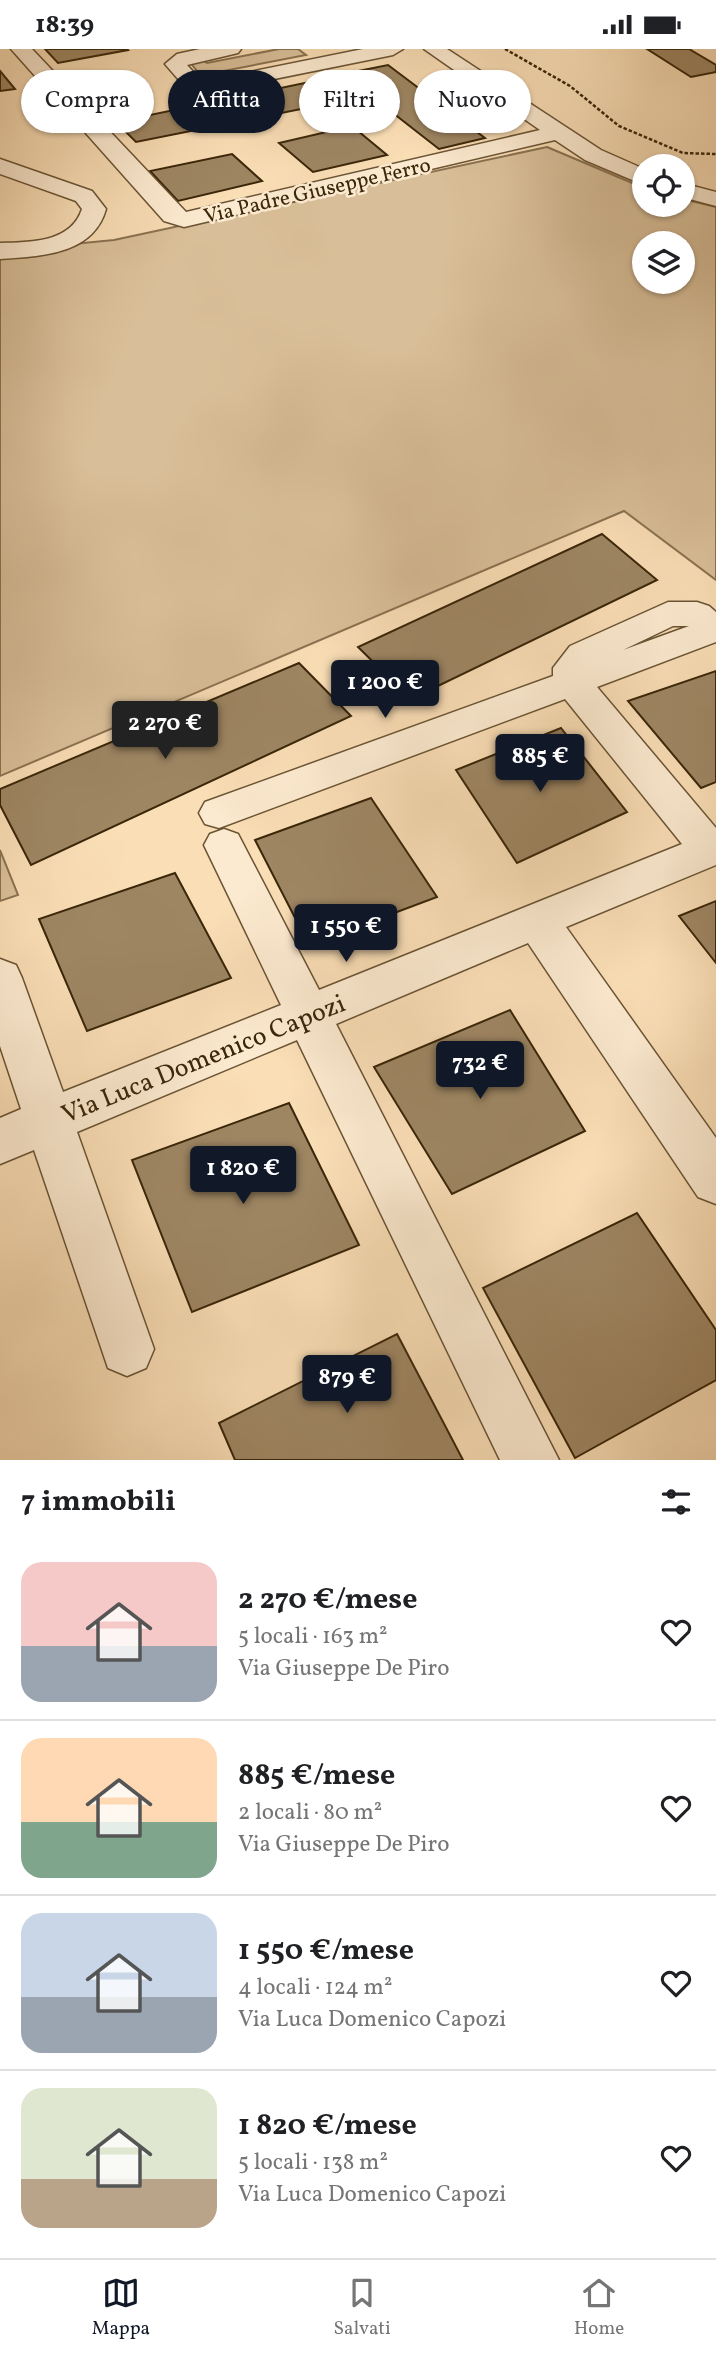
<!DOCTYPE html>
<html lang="it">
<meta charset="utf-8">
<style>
body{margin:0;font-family:Vollkorn,serif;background:#f6f6f6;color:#202124;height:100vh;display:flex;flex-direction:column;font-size:26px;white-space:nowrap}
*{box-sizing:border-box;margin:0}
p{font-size:23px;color:#757577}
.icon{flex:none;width:38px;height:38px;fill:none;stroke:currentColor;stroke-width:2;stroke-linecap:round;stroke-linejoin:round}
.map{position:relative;height:1411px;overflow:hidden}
.panel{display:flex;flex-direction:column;background:#fff;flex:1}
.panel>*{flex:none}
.top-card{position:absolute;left:21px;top:21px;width:676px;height:63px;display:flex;gap:14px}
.controls{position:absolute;left:632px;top:105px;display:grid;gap:14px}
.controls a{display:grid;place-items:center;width:63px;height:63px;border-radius:50%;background:#fff;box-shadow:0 2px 5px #0004;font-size:35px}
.price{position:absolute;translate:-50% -60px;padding:0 16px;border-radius:7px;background:#111827;color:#fff;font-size:23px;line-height:46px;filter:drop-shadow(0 2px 4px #0008)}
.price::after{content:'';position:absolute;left:50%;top:42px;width:21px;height:16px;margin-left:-10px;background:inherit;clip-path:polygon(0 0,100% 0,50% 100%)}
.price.on{background:#222;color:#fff}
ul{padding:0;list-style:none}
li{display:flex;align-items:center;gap:21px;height:175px;padding:0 21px}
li+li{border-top:2px solid #e0e0e0}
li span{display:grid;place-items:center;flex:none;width:196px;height:140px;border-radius:21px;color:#555}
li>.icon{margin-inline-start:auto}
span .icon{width:84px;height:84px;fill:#fffc;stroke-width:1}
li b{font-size:30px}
h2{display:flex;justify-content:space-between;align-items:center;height:84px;padding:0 21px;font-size:30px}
.pill{padding:0 24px;border-radius:32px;background:#fff;box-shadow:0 2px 5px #0004;font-size:24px;line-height:63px}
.pill.on{background:#111827;color:#fff}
.status{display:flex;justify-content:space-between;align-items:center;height:49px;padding:0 35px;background:#fff;direction:ltr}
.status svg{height:19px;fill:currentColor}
.menu{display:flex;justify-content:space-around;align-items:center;height:98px;border-top:2px solid #e0e0e0;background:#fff;font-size:19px;color:#757577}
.menu a{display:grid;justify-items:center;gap:4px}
.menu .on{color:#111827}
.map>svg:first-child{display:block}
</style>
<div class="status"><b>18:39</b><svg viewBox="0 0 49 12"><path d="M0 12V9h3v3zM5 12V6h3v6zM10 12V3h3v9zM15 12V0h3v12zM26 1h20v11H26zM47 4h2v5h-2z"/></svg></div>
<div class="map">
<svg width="716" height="1411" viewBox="0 0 716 1411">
<rect width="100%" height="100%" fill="#fadeb6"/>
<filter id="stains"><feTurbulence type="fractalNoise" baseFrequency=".00286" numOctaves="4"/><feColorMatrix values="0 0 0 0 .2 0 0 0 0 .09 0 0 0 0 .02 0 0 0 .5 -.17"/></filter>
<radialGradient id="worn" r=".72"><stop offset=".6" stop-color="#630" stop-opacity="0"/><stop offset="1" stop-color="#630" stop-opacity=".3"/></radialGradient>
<g fill="#d9bf99" stroke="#8a7251" stroke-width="2" fill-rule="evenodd">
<path d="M279 0H298L306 6 218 23 223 28C208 31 199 27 191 14L201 10 207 14Z"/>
<path d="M547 98 644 139V156H682L683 150 716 158V531L624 462 0 727V202L114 191ZM644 194H682V233H644Z"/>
<polygon points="0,801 18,846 0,852"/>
</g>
<g fill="#9e8663" stroke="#3a2609" stroke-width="2">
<polygon points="45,0 127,0 128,1 58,14"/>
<polygon points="647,0 689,0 716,16 716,23 691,28"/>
<polygon points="388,16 485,89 439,100 343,25"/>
<polygon points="0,22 15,40 0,42"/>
<polygon points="319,31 346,51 136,93 116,73"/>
<polygon points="352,77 387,106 313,123 279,94"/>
<polygon points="232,105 262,132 178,152 150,122"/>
<polygon points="602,485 657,531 411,650 358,598"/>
<polygon points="299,614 351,667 31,816 0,756 0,740"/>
<polygon points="716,622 716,733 701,739 628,652"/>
<polygon points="561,679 627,763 517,814 456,721"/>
<polygon points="371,749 437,848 309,896 255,791"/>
<polygon points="175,824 231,929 87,982 39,870"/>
<polygon points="716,852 716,914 679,867"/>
<polygon points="510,961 585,1082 452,1145 374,1018"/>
<polygon points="289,1054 359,1196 192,1263 132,1111"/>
<polygon points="637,1164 716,1281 716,1331 575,1409 483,1239"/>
<polygon points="397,1285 463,1411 235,1411 219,1374"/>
</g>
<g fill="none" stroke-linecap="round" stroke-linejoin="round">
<defs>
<g id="street">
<polygon points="11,0 32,0 186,163 540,81 424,0 447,0 601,101 644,120 644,136 585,111 555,91 184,178 164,172"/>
<polygon points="200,0 241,0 238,4 187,16 199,29 210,31 363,0 403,0 393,6 210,43 185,38 165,15 177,5"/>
<path d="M0 110 92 142 106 160C93 206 41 207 0 210V194C30 193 71 194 82 160L76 152 0 125Z"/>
<polygon points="682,134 716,143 716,157 682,148"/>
<path d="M668 553H697L709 557 716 563V593L597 638 716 779V816L566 878 716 1089V1155L698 1148 528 894 336 975 559 1411H500L297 991 77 1083 154 1300 146 1319 127 1327 108 1319 34 1101 0 1115V1069L21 1060 0 997V910L16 916 22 929 63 1043 281 956 204 796 210 785 224 780 238 785 319 941 682 795 565 650 219 779 205 775 199 764 205 753 553 627V619L570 597ZM673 577H689L623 601Z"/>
</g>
</defs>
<use href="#street" stroke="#6a5434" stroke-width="3"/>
<polyline stroke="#3a2609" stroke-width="2.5" stroke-dasharray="3.5 2" stroke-linecap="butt" points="505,0 570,37 619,77 683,104 716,105"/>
<use href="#street" fill="#fcead0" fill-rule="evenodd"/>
</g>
<g text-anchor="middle" stroke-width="5" stroke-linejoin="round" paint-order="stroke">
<g font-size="21" fill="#3a2609" stroke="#fcead0">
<text transform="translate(317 141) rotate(-13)" y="7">Via Padre Giuseppe Ferro</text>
</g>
<g font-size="26" fill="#3a2609" stroke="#fcead0">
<text transform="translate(203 1009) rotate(-22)" y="9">Via Luca Domenico Capozi</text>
</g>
</g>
<rect width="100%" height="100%" filter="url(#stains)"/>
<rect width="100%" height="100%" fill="url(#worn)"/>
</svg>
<div class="controls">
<a><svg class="icon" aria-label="locate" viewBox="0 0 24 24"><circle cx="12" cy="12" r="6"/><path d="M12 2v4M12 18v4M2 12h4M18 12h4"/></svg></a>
<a><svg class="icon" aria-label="layers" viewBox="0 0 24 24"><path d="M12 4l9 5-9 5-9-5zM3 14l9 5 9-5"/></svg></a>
</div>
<b class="price" style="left:385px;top:671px">1 200 €</b>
<b class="price on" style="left:165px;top:712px">2 270 €</b>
<b class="price" style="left:540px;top:745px">885 €</b>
<b class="price" style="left:346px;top:915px">1 550 €</b>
<b class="price" style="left:480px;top:1052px">732 €</b>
<b class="price" style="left:243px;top:1157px">1 820 €</b>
<b class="price" style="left:347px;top:1366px">879 €</b>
<div class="top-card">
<a class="pill">Compra</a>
<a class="pill on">Affitta</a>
<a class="pill">Filtri</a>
<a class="pill">Nuovo</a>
</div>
</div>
<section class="panel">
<h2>7 immobili<svg class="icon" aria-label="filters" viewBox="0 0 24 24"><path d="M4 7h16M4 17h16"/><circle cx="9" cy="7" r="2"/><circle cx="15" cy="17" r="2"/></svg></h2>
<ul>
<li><span style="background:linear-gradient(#f6c9c9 60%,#9aa5b1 0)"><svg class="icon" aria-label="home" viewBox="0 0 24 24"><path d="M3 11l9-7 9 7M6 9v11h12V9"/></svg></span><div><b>2 270 €/mese</b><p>5 locali · 163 m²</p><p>Via Giuseppe De Piro</p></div><svg class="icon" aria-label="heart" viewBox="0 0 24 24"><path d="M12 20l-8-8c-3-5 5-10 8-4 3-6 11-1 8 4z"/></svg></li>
<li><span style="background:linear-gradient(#ffd9b3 60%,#7fa58c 0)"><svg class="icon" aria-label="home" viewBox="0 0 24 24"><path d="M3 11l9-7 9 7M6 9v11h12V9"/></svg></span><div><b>885 €/mese</b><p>2 locali · 80 m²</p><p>Via Giuseppe De Piro</p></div><svg class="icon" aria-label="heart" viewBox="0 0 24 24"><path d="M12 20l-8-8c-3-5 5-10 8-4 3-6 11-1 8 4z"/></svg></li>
<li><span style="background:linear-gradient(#c9d6e8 60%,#9aa5b1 0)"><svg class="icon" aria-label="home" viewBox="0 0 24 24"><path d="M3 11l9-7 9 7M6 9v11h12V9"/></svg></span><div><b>1 550 €/mese</b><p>4 locali · 124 m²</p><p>Via Luca Domenico Capozi</p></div><svg class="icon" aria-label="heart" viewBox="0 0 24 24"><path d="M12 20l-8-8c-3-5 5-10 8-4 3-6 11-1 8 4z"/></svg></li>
<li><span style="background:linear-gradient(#dfe7d0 65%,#b9a48a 0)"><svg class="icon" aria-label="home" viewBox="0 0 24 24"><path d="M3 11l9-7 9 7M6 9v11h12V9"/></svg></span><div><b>1 820 €/mese</b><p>5 locali · 138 m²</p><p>Via Luca Domenico Capozi</p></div><svg class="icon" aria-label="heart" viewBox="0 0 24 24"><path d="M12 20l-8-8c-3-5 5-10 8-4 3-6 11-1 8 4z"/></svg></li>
</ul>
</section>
<nav class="menu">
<a class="on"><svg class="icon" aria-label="map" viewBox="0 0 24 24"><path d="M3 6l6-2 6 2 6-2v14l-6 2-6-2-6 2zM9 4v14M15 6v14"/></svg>Mappa</a>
<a><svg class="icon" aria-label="saved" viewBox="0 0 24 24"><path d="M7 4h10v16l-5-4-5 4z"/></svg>Salvati</a>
<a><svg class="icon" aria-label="home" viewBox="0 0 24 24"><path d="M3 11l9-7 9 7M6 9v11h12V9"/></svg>Home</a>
</nav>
